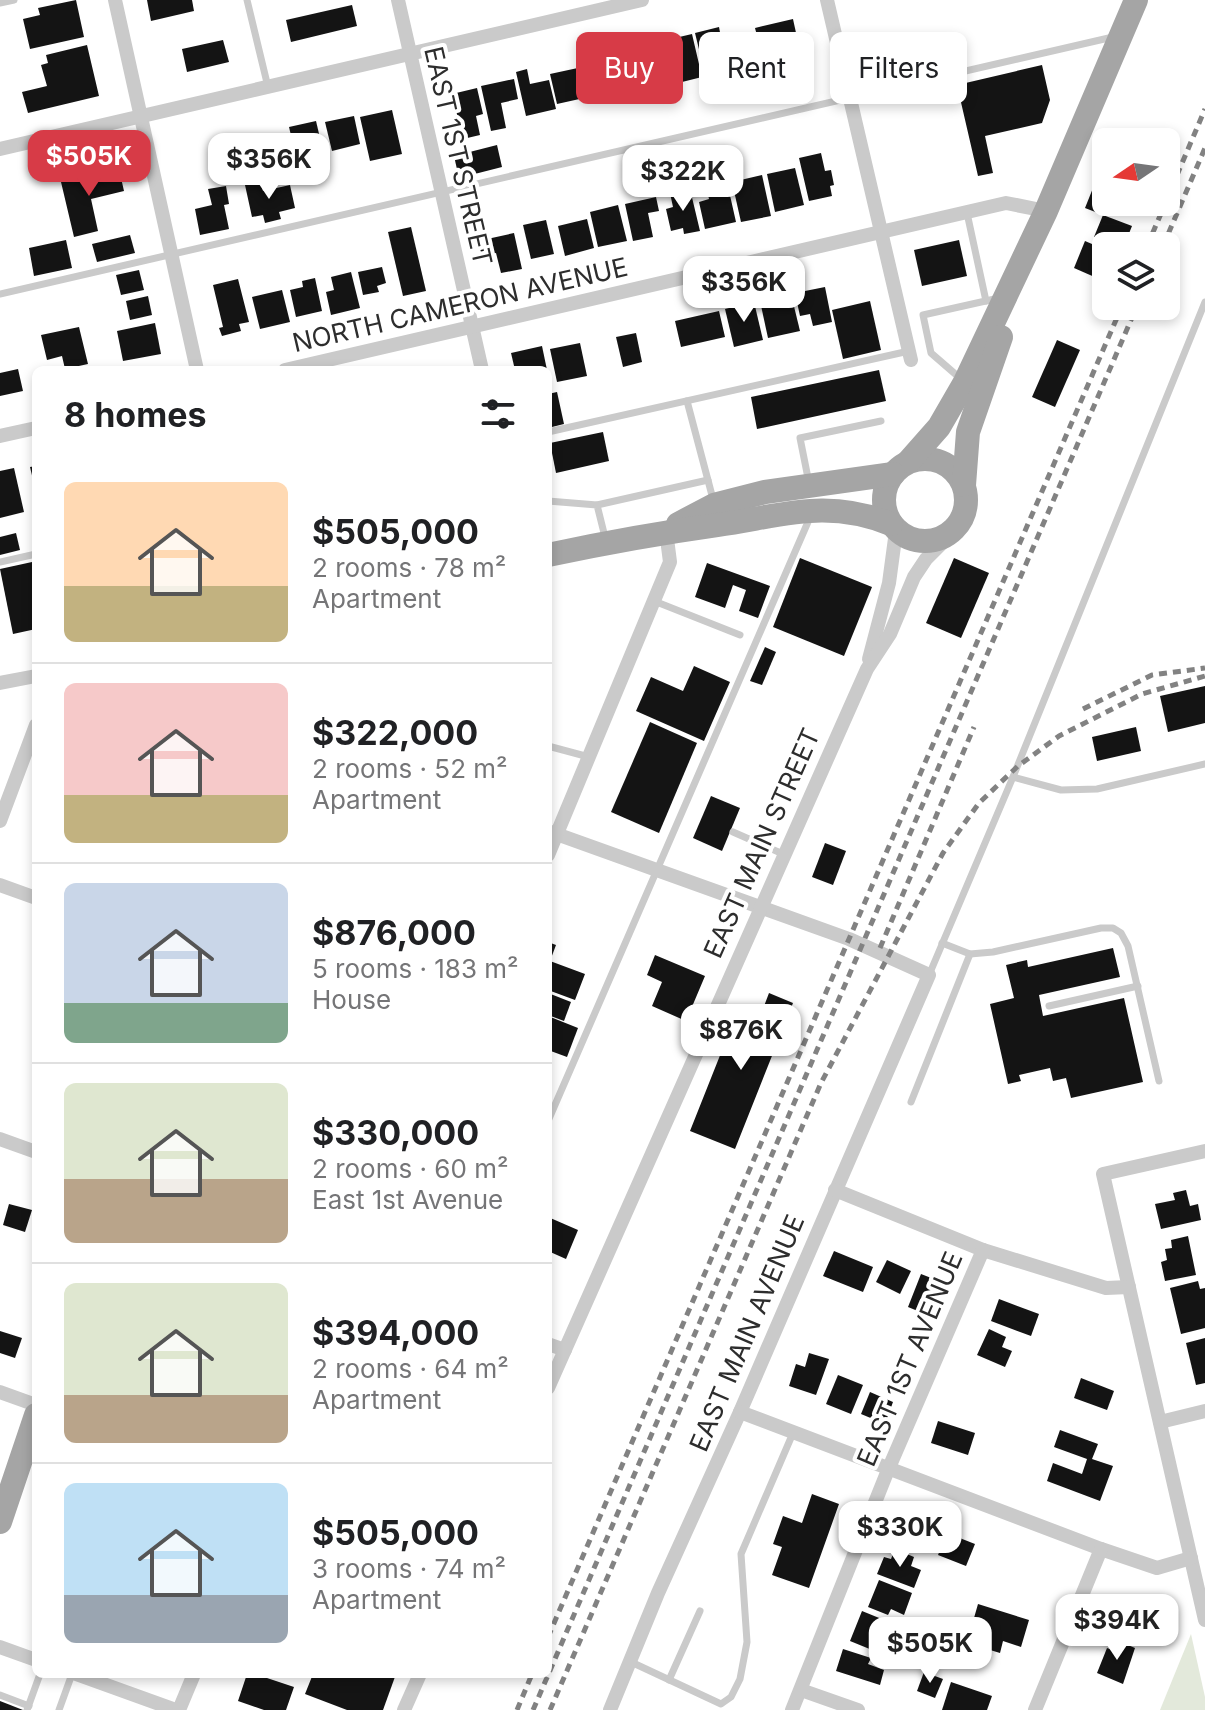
<!DOCTYPE html>
<meta charset="utf-8">
<style>
body{margin:0;font-family:Inter,sans-serif;background:#f2f2f2;color:#202124;height:100vh;display:flex;flex-direction:column;font-size:30px;white-space:nowrap}
*{box-sizing:border-box;margin:0}
p{font-size:26px;color:#757577}
.icon{flex:none;width:44px;height:44px;fill:none;stroke:currentColor;stroke-width:2;stroke-linecap:round;stroke-linejoin:round}
.map{position:relative;flex:1;overflow:hidden}
.drawer{position:absolute;left:32px;top:366px;width:520px;height:1312px;display:flex;flex-direction:column;background:#fff;border-radius:12px;box-shadow:0 4px 12px #0003}
.drawer>*{flex:none}
.banner{position:absolute;left:576px;top:32px;width:508px;height:72px;display:flex;gap:16px}
.needle{width:52px;rotate:257deg}
.tools{position:absolute;left:1092px;top:128px;display:grid;gap:16px}
.tools a{display:grid;place-items:center;width:88px;height:88px;border-radius:12px;background:#fff;box-shadow:0 4px 12px #0003;font-size:40px}
.price{position:absolute;translate:-50% -68px;padding:0 18px;border-radius:16px;background:#fff;color:#222;font-size:26px;line-height:52px;filter:drop-shadow(0 2px 4px #0008)}
.price::after{content:'';position:absolute;left:50%;top:48px;width:24px;height:18px;margin-left:-12px;background:inherit;clip-path:polygon(0 0,100% 0,50% 100%)}
.price.selected{background:#d73b47;color:#fff}
ul{padding:0;list-style:none}
li{display:flex;align-items:center;gap:24px;height:200px;padding:0 32px}
li+li{border-top:2px solid #e0e0e0}
li span{display:grid;place-items:center;flex:none;width:224px;height:160px;border-radius:12px;color:#555}
li>.icon{margin-inline-start:auto}
span .icon{width:96px;height:96px;fill:#fffc;stroke-width:1}
li b{font-size:34px}
h2{display:flex;justify-content:space-between;align-items:center;height:96px;padding:0 32px;font-size:34px}
.tag{padding:0 28px;border-radius:12px;background:#fff;box-shadow:0 4px 12px #0003;font-size:28px;line-height:72px}
.tag.selected{background:#d73b47;color:#fff}
.map>svg:first-child{display:block}
</style>
<div class="map">
<svg width="1205" height="1710" viewBox="0 0 1205 1710">
<rect width="100%" height="100%" fill="#fff"/>
<polygon fill="#e3e9db" points="1191,1634 1205,1697 1205,1710 1160,1710"/>
<g fill="#141414">
<polygon points="76,0 84,37 30,49 23,19 40,15 38,8"/>
<polygon points="147,0 192,0 194,11 151,21"/>
<polygon points="352,5 357,26 291,42 286,20"/>
<polygon points="793,19 798,42 761,51 755,28"/>
<polygon points="719,27 722,43 732,41 740,74 707,82 695,33"/>
<polygon points="692,34 702,77 678,83 675,66 667,68 663,48 677,45 675,38"/>
<polygon points="223,40 229,62 187,72 182,49"/>
<polygon points="87,45 99,96 28,113 22,92 47,86 41,65 48,63 46,55"/>
<polygon points="658,54 663,77 635,84 630,61"/>
<polygon points="1042,65 1050,100 1042,123 985,136 993,173 978,176 957,85"/>
<polygon points="587,66 593,96 557,104 550,74"/>
<polygon points="625,66 632,96 602,103 595,73"/>
<polygon points="527,69 530,84 549,80 556,109 526,116 516,72"/>
<polygon points="514,79 518,99 501,103 506,128 491,131 481,86"/>
<polygon points="477,88 483,114 476,116 480,135 463,139 452,94"/>
<polygon points="392,110 402,154 370,161 360,117"/>
<polygon points="354,116 360,144 332,151 325,122"/>
<polygon points="316,121 324,155 297,161 289,127"/>
<polygon points="497,145 502,167 459,178 454,156"/>
<polygon points="821,153 825,171 831,170 834,185 830,186 832,196 809,201 799,158"/>
<polygon points="795,168 804,205 775,212 767,174"/>
<polygon points="119,169 124,191 91,199 98,231 74,237 61,182"/>
<polygon points="762,175 771,216 741,222 732,182"/>
<polygon points="1101,180 1106,182 1106,202 1108,202 1103,215 1085,208 1093,188 1097,190"/>
<polygon points="260,181 263,191 290,185 295,208 279,212 281,219 265,223 263,215 252,217 245,185"/>
<polygon points="727,182 736,222 705,229 699,202 709,199 706,187"/>
<polygon points="226,186 229,204 224,205 229,229 200,235 195,209 212,205 208,189"/>
<polygon points="690,189 700,231 684,234 683,228 671,231 666,209 673,207 670,193"/>
<polygon points="656,197 659,211 648,213 653,237 633,241 625,204"/>
<polygon points="618,205 627,241 598,247 590,212"/>
<polygon points="1103,215 1132,226 1124,246 1116,246 1094,237"/>
<polygon points="587,219 594,248 565,256 558,226"/>
<polygon points="546,220 554,254 531,259 523,225"/>
<polygon points="411,227 426,291 403,296 388,232"/>
<polygon points="514,233 522,269 501,273 496,253 482,256 478,241"/>
<polygon points="130,235 135,253 97,262 92,244"/>
<polygon points="66,240 72,268 34,276 29,248"/>
<polygon points="959,240 967,276 922,286 914,250"/>
<polygon points="1085,241 1106,250 1106,282 1074,268"/>
<polygon points="382,267 386,283 377,286 379,292 363,295 358,272"/>
<polygon points="139,270 144,290 121,295 116,275"/>
<polygon points="351,272 360,308 331,315 326,292 334,290 331,277"/>
<polygon points="315,278 322,311 296,317 290,290 303,287 302,281"/>
<polygon points="238,279 249,322 239,324 241,331 222,336 219,328 223,327 213,285"/>
<polygon points="825,287 832,322 813,326 810,314 800,316 795,293"/>
<polygon points="282,290 290,322 260,329 252,297"/>
<polygon points="791,294 800,331 768,338 760,301"/>
<polygon points="148,296 152,315 130,320 126,301"/>
<polygon points="870,301 881,350 843,359 832,310"/>
<polygon points="754,302 763,340 734,347 725,309"/>
<polygon points="719,311 725,337 681,347 675,321"/>
<polygon points="155,323 161,354 123,361 117,331"/>
<polygon points="79,327 88,364 65,369 62,356 47,360 41,335"/>
<polygon points="636,333 642,362 623,367 616,337"/>
<polygon points="1057,340 1080,350 1055,407 1032,397"/>
<polygon points="580,343 587,376 557,382 550,349"/>
<polygon points="542,346 547,370 515,370 511,353"/>
<polygon points="18,369 23,391 0,396 0,373"/>
<polygon points="879,370 886,401 757,429 751,397"/>
<polygon points="557,392 564,424 548,428 548,394"/>
<polygon points="603,432 609,461 556,473 550,443"/>
<polygon points="36,466 36,488 35,488 30,467"/>
<polygon points="14,468 24,512 0,518 0,471"/>
<polygon points="16,533 20,550 0,555 0,537"/>
<polygon points="800,558 872,587 844,656 773,627"/>
<polygon points="954,558 989,573 961,638 926,623"/>
<polygon points="32,562 36,582 36,629 13,634 0,569"/>
<polygon points="707,563 770,586 758,618 739,611 746,590 733,585 725,608 695,597"/>
<polygon points="765,647 776,652 762,685 750,681"/>
<polygon points="694,666 730,682 704,741 636,711 651,677 683,691"/>
<polygon points="1205,686 1205,723 1168,732 1160,696"/>
<polygon points="650,722 697,743 659,833 611,812"/>
<polygon points="1136,727 1141,751 1097,761 1092,737"/>
<polygon points="711,796 740,808 722,851 693,838"/>
<polygon points="825,843 846,851 833,885 812,877"/>
<polygon points="548,942 556,945 550,961 585,974 575,1000 548,990"/>
<polygon points="1113,948 1120,977 1039,995 1043,1016 1124,998 1143,1082 1071,1098 1066,1078 1053,1081 1050,1068 1019,1075 1021,1081 1008,1084 990,1004 1014,998 1006,965 1027,960 1028,967"/>
<polygon points="655,955 705,976 686,1021 652,1006 662,982 647,975"/>
<polygon points="548,993 571,1002 564,1021 548,1015"/>
<polygon points="769,993 793,1003 735,1149 690,1131 740,1005 761,1014"/>
<polygon points="548,1016 578,1028 567,1057 548,1050"/>
<polygon points="1186,1190 1190,1206 1198,1204 1201,1220 1161,1229 1155,1204 1175,1200 1173,1193"/>
<polygon points="9,1204 32,1210 25,1232 3,1225"/>
<polygon points="548,1217 578,1230 566,1259 548,1251"/>
<polygon points="1188,1236 1196,1275 1165,1281 1161,1262 1167,1260 1165,1249 1172,1248 1171,1240"/>
<polygon points="834,1251 873,1267 863,1292 823,1276"/>
<polygon points="887,1260 911,1271 900,1294 876,1282"/>
<polygon points="921,1274 944,1283 930,1316 908,1307"/>
<polygon points="1198,1281 1200,1289 1205,1288 1205,1328 1181,1334 1170,1288"/>
<polygon points="999,1299 1039,1314 1031,1336 991,1321"/>
<polygon points="989,1329 1006,1337 1002,1347 1012,1351 1005,1367 977,1355"/>
<polygon points="0,1331 22,1338 15,1358 0,1353"/>
<polygon points="1205,1338 1205,1383 1196,1385 1186,1343"/>
<polygon points="809,1353 829,1359 816,1395 789,1386 796,1364 805,1367"/>
<polygon points="838,1375 863,1385 851,1414 826,1404"/>
<polygon points="1081,1378 1114,1391 1107,1410 1074,1398"/>
<polygon points="870,1392 893,1402 885,1424 861,1414"/>
<polygon points="938,1421 975,1433 968,1455 931,1443"/>
<polygon points="1060,1430 1098,1444 1092,1459 1113,1466 1100,1501 1047,1481 1053,1463 1082,1474 1087,1459 1054,1447"/>
<polygon points="812,1494 839,1504 809,1588 772,1575 782,1547 773,1544 783,1516 802,1523"/>
<polygon points="947,1533 975,1544 966,1566 938,1555"/>
<polygon points="895,1549 914,1557 911,1566 921,1570 914,1588 877,1574 884,1557 891,1559"/>
<polygon points="879,1580 912,1593 904,1615 891,1609 888,1615 868,1607"/>
<polygon points="1123,1599 1147,1607 1136,1640 1119,1634 1124,1621 1117,1618"/>
<polygon points="978,1604 1029,1620 1021,1647 1003,1641 1000,1653 977,1646 982,1628 972,1625"/>
<polygon points="862,1611 889,1622 877,1652 850,1641"/>
<polygon points="1116,1640 1135,1648 1123,1684 1097,1673 1107,1648 1112,1650"/>
<polygon points="843,1649 871,1658 868,1664 884,1670 880,1685 836,1671"/>
<polygon points="924,1672 943,1679 935,1698 917,1691"/>
<polygon points="247,1674 255,1674 294,1687 286,1710 264,1710 238,1701"/>
<polygon points="313,1674 396,1674 383,1710 347,1710 305,1694"/>
<polygon points="951,1682 992,1696 987,1710 942,1710"/>
<polygon points="0,1701 23,1710 0,1710"/>
</g>
<g fill="none" stroke-linecap="round" stroke-linejoin="round">
<g stroke="#cacaca" stroke-width="7">
<polyline points="247,0 268,87"/>
<polyline points="0,3 14,0"/>
<polyline points="967,213 986,301"/>
<polyline points="0,294 1113,37"/>
<polyline points="961,379 931,353 923,315 999,298"/>
<polyline points="687,401 714,503"/>
<polyline points="548,432 909,351"/>
<polyline points="809,483 800,438 881,421"/>
<polyline points="548,501 597,505 606,541"/>
<polyline points="597,505 708,480"/>
<polyline points="0,562 36,554"/>
<polyline points="654,601 740,635"/>
<polyline points="548,746 589,757"/>
<polyline points="1013,777 1205,302"/>
<polyline points="733,832 783,854"/>
<polyline points="942,943 970,954 993,952 1101,928 1113,928 1121,933 1128,946 1159,1081"/>
<polyline points="929,975 1013,777 1061,790 1097,789 1205,764"/>
<polyline points="1049,1006 1138,986"/>
<polyline points="911,1102 970,954"/>
<polyline points="548,1121 811,515"/>
<polyline points="631,1662 721,1704 731,1697 740,1679 747,1642 741,1554 793,1433"/>
<polyline points="669,1680 700,1611"/>
<polyline points="0,1695 29,1706"/>
<polyline points="27,1710 40,1674"/>
<polyline points="59,1710 72,1674"/>
</g>
<g stroke="#cacaca" stroke-width="14">
<polyline points="115,0 197,370"/>
<polyline points="398,0 482,370"/>
<polyline points="827,0 911,360"/>
<polyline points="0,149 642,0"/>
<polyline points="285,370 1006,203 1046,211"/>
<polyline points="0,436 36,428"/>
<polyline points="869,659 889,583 896,531"/>
<polyline points="0,683 36,676"/>
<polyline points="0,821 36,725"/>
<polyline points="548,831 849,939 929,975 740,1412 658,1593 610,1710"/>
<polyline points="548,855 670,562 666,531"/>
<polyline points="0,885 36,898"/>
<polyline points="0,1139 36,1152"/>
<polyline points="1205,1151 1103,1174 1205,1620"/>
<polyline points="835,1190 983,1250 1106,1288 1129,1287"/>
<polyline points="548,1344 565,1350"/>
<polyline points="548,1388 867,669 890,634 914,577 926,559 955,530"/>
<polyline points="0,1392 36,1405"/>
<polyline points="740,1412 1101,1549 1157,1568 1191,1558"/>
<polyline points="1160,1422 1205,1411"/>
<polyline points="0,1647 36,1660"/>
<polyline points="76,1674 176,1710"/>
<polyline points="801,1690 858,1710"/>
<polyline points="179,1710 194,1674"/>
<polyline points="404,1710 420,1674"/>
<polyline points="792,1710 888,1470 983,1250"/>
<polyline points="1035,1710 1101,1549"/>
</g>
<g stroke="#a5a5a5" stroke-width="24">
<circle cx="925" cy="500" r="41"/>
<polyline points="909,461 939,427 965,382 1046,211 1136,0"/>
<polyline points="964,485 968,432 1001,337"/>
<polyline points="678,524 714,505 765,492 893,474"/>
<path d="M548 555C604 543 660 533 717 525 782 516 826 498 891 524"/>
<polyline points="0,1522 36,1415"/>
</g>
<g stroke="#828282" stroke-width="5" stroke-dasharray="8 6" stroke-linecap="butt">
<polyline points="1166,201 1205,109"/>
<polyline points="1147,246 1166,202"/>
<polyline points="1163,246 1205,148"/>
<polyline points="1083,709 1152,675 1205,668"/>
<polyline points="880,948 974,727"/>
<polyline points="548,1637 1122,306"/>
<polyline points="517,1710 532,1674"/>
<polyline points="533,1710 1137,306"/>
<polyline points="550,1710 821,1083 943,853 979,803 1018,766 1059,736 1142,694 1205,676"/>
</g>
</g>
<g text-anchor="middle" stroke-width="8" stroke-linejoin="round" paint-order="stroke">
<g font-size="26" fill="#2d2d2d" stroke="#fff">
<text transform="translate(458 156) rotate(77)" y="9">EAST 1ST STREET</text>
<text transform="translate(460 305) rotate(-13)" y="9">NORTH CAMERON AVENUE</text>
<text transform="translate(762 843) rotate(-66)" y="9">EAST MAIN STREET</text>
<text transform="translate(747 1333) rotate(-67)" y="9">EAST MAIN AVENUE</text>
<text transform="translate(910 1359) rotate(-67)" y="9">EAST 1ST AVENUE</text>
</g>
</g>
</svg>
<div class="tools">
<a><svg class="needle" viewBox="-14 -14 28 28"><path d="M0-13l5 13h-10z" fill="#e53935"/><path d="M0 13l5-13h-10z" fill="#757577"/></svg></a>
<a><svg class="icon" aria-label="layers" viewBox="0 0 24 24"><path d="M12 4l9 5-9 5-9-5zM3 14l9 5 9-5"/></svg></a>
</div>
<b class="price selected" style="left:89px;top:198px">$505K</b>
<b class="price" style="left:269px;top:201px">$356K</b>
<b class="price" style="left:683px;top:213px">$322K</b>
<b class="price" style="left:744px;top:324px">$356K</b>
<b class="price" style="left:741px;top:1072px">$876K</b>
<b class="price" style="left:900px;top:1569px">$330K</b>
<b class="price" style="left:1117px;top:1662px">$394K</b>
<b class="price" style="left:930px;top:1685px">$505K</b>
<div class="banner">
<a class="tag selected">Buy</a>
<a class="tag">Rent</a>
<a class="tag">Filters</a>
</div>
<section class="drawer">
<h2>8 homes<svg class="icon" aria-label="filters" viewBox="0 0 24 24"><path d="M4 7h16M4 17h16"/><circle cx="9" cy="7" r="2"/><circle cx="15" cy="17" r="2"/></svg></h2>
<ul>
<li><span style="background:linear-gradient(#ffd9b3 65%,#c2b280 0)"><svg class="icon" aria-label="home" viewBox="0 0 24 24"><path d="M3 11l9-7 9 7M6 9v11h12V9"/></svg></span><div><b>$505,000</b><p>2 rooms · 78 m²</p><p>Apartment</p></div></li>
<li><span style="background:linear-gradient(#f6c9c9 70%,#c2b280 0)"><svg class="icon" aria-label="home" viewBox="0 0 24 24"><path d="M3 11l9-7 9 7M6 9v11h12V9"/></svg></span><div><b>$322,000</b><p>2 rooms · 52 m²</p><p>Apartment</p></div></li>
<li><span style="background:linear-gradient(#c9d6e8 75%,#7fa58c 0)"><svg class="icon" aria-label="home" viewBox="0 0 24 24"><path d="M3 11l9-7 9 7M6 9v11h12V9"/></svg></span><div><b>$876,000</b><p>5 rooms · 183 m²</p><p>House</p></div></li>
<li><span style="background:linear-gradient(#dfe7d0 60%,#b9a48a 0)"><svg class="icon" aria-label="home" viewBox="0 0 24 24"><path d="M3 11l9-7 9 7M6 9v11h12V9"/></svg></span><div><b>$330,000</b><p>2 rooms · 60 m²</p><p>East 1st Avenue</p></div></li>
<li><span style="background:linear-gradient(#dfe7d0 70%,#b9a48a 0)"><svg class="icon" aria-label="home" viewBox="0 0 24 24"><path d="M3 11l9-7 9 7M6 9v11h12V9"/></svg></span><div><b>$394,000</b><p>2 rooms · 64 m²</p><p>Apartment</p></div></li>
<li><span style="background:linear-gradient(#bfe0f5 70%,#9aa5b1 0)"><svg class="icon" aria-label="home" viewBox="0 0 24 24"><path d="M3 11l9-7 9 7M6 9v11h12V9"/></svg></span><div><b>$505,000</b><p>3 rooms · 74 m²</p><p>Apartment</p></div></li>
</ul>
</section>
</div>
